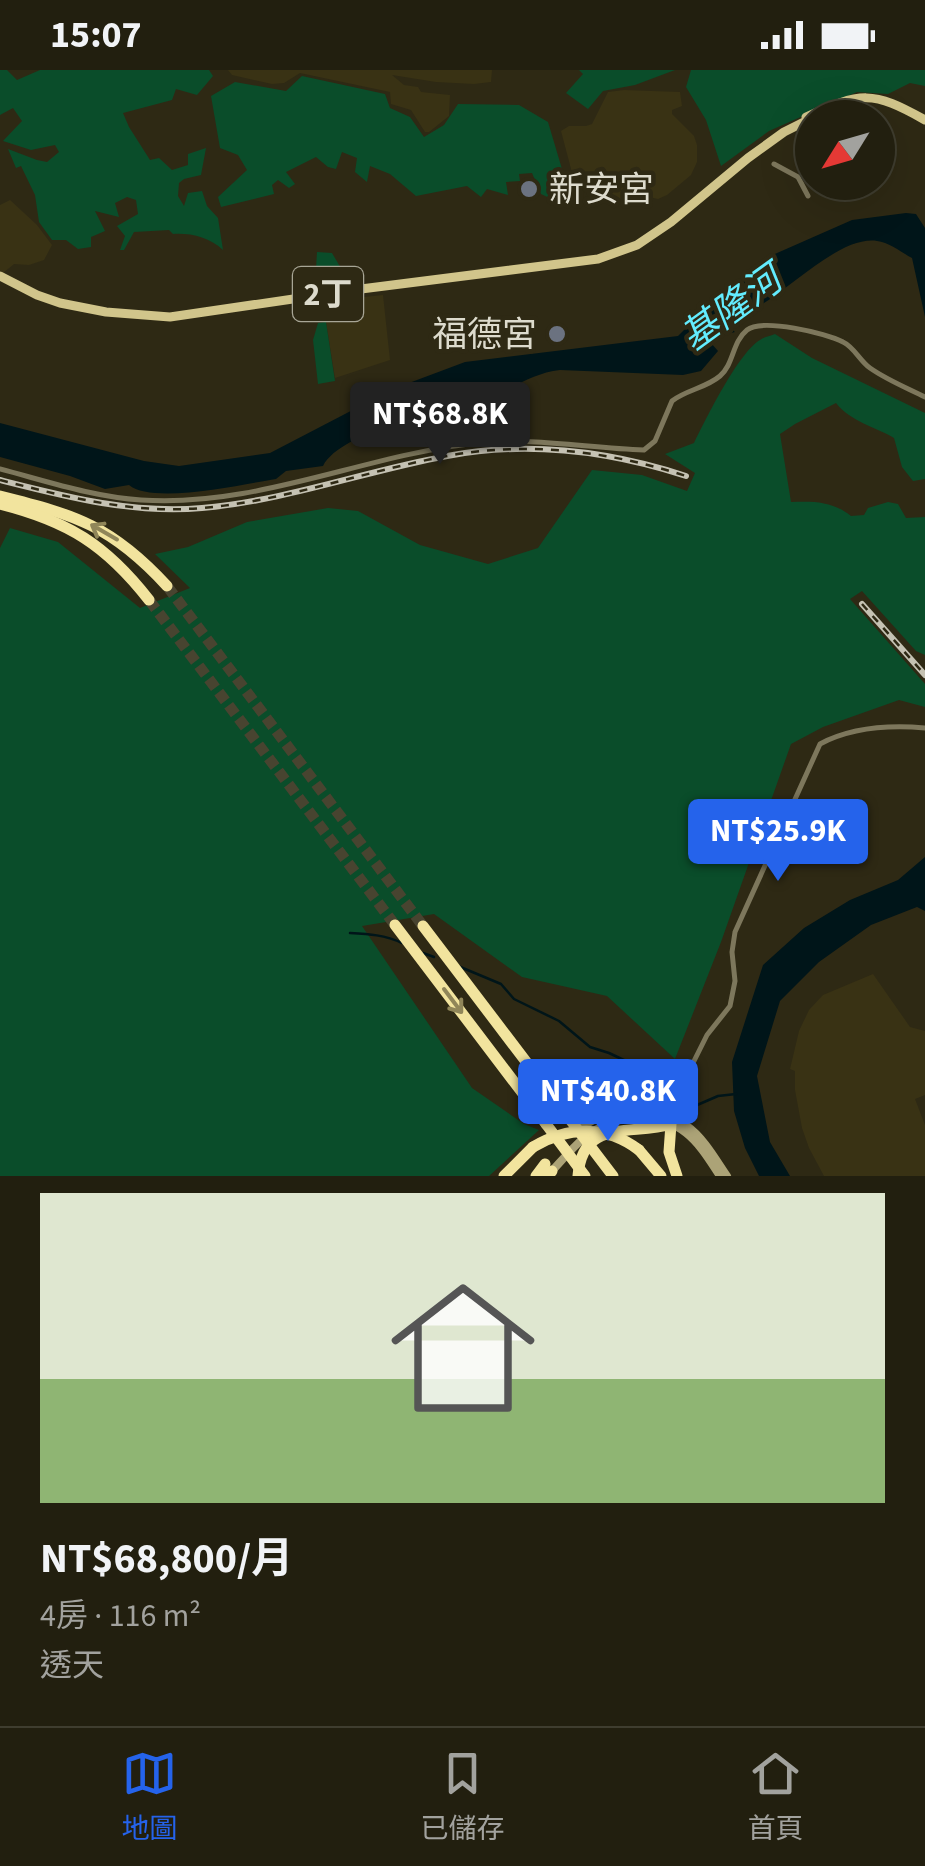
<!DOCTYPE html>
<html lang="zh-TW">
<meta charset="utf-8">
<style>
body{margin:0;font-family:"Source Sans 3","Noto Sans TC",sans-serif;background:#2a2718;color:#f1f3f6;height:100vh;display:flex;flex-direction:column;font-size:38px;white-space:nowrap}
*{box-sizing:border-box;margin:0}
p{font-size:32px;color:#a2a29e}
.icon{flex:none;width:55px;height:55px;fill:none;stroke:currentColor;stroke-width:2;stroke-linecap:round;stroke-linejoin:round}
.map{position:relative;height:1106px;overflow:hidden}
.panel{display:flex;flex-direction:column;background:#221f0f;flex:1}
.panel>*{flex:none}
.needle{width:65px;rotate:233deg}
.fabs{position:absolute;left:795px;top:30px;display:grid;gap:20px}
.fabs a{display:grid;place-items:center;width:100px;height:100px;border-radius:50%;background:#221f0f;box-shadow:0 10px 40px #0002,0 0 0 2px #3f3d2f;font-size:50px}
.price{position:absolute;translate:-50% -85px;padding:0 22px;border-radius:10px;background:#2563eb;color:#fff;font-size:32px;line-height:65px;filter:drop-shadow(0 2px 5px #0008)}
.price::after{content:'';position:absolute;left:50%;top:60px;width:30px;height:22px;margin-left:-15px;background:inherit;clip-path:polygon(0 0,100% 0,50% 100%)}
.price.active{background:#222;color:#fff}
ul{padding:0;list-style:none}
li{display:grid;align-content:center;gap:20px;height:530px;padding:0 40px}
li span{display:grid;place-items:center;height:310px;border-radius:0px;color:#555}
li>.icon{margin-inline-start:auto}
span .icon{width:180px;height:180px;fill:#fffc;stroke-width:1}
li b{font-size:42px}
.status{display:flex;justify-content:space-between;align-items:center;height:70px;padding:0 50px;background:#221f0f;direction:ltr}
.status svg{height:28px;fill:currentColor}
.tabs{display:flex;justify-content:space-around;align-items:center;height:140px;border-top:2px solid #3f3d2f;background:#221f0f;font-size:28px;color:#a2a29e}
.tabs a{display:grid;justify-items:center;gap:5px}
.tabs .active{color:#2563eb}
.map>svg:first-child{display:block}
</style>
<div class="status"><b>15:07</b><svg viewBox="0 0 49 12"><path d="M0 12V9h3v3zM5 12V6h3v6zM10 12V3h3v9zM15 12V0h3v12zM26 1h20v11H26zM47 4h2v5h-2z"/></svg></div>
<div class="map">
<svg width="925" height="1106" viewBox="0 0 925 1106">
<rect width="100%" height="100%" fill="#2e2914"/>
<g fill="#393214">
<polygon points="228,0 492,0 491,12 474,14 436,12 392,5 404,15 418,17 421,22 450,25 449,46 429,62 425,62 411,40 391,34 390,22 300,3 284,13 272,14 232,5"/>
<polygon points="624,20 680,22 682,36 672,40 672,44 694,66 697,75 697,92 691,105 667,125 658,129 631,123 626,131 575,114 561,61 569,56 586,56 592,54 608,22"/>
<polygon points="10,130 37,155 52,175 44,190 29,195 14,194 3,203 0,201 0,135"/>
<polygon points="383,225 390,290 335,308 326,252 336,251 335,230"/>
<polygon points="873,904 910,957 925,961 925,1025 915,1029 925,1055 925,1106 824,1106 809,1078 802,1058 795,1020 795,1001 790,999 799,961 809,940 823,925"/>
</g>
<g fill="#0a4d2a">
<path d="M0 0H7L17 10 40 0H209L213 6 197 25 176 19 172 30 123 43 129 57 150 90 159 88 172 100 188 95V84L206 78 201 105 184 109 179 113 178 126 184 136 188 123 202 121 207 136 218 148 223 180C209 167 191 163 173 164L169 160 134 162 124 180H120L125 166 117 156 138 144 136 130 127 127 115 133 119 147 95 141 105 161 91 167V177L78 179 66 170H52L39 152 35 125 21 96 16 98 8 79 37 90 47 92 59 82 55 75 31 80 3 71 22 51 13 38 0 45Z"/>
<polygon points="579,0 675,0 635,15 603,21 588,39 566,23 583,4"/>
<polygon points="691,0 925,0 925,16 910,13 888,24 857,22 769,61 721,96 706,50 686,17"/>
<polygon points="302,6 385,24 390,38 410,47 424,67 444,55 458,34 519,35 548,52 562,99 557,106 574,130 562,134 541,124 532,103 519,104 520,111 506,112 508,125 487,119 481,127 467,116 416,126 390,104 370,96 367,112 355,102 357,88 342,82 336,99 328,97 316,87 286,102 295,114 289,118 278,110 272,115 274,124 221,137 218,127 247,100 238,85 220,78 211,26 235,12 286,21"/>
<polygon points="317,182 332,183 342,200 345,222 320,230 316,199"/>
<polygon points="326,252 335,311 318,314 313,270 318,253"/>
<path d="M775 264 812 288 925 343V409L913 411 902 397 894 368C874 356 851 352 836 333L795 354 780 364 791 432C814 431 832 431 851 446L864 445 868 438 888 432 898 434 906 448 925 447V585L916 581 862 521 850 529 925 614V637L899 630 823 657 791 674 721 872 675 989 607 926 522 907 434 844 362 856 472 1018 524 1054 539 1060 489 1106H0V478L10 458 58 472 140 538 190 518 155 484 188 477 247 452 328 438 358 441 420 475 488 494 538 478 592 400 642 405 687 421 695 403 665 384 694 373C706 349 738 283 760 270 764 267 770 266 775 264Z"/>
</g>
<g fill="#001519">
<path d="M906 143 916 144 925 158V247L912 188C902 183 889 172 877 171 829 164 761 256 727 244L722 252 735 262 723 265 711 273 718 281 701 301 683 305 560 300C531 303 508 322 480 331 442 344 343 359 323 396L286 401 276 409C244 414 153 435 129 415L105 419 70 406 0 387V353L144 391 179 396 270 383 393 319 465 292 678 266 709 235 768 187 852 150Z"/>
<polygon points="925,787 925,841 917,837 871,855 819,892 780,931 757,1006 770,1072 790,1106 759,1106 745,1078 734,1041 732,992 763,895 804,858 850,830 898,810"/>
</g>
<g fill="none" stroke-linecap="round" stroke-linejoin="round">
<g stroke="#001519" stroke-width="2.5">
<path d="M350 863C369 864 385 865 402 873"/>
<polyline points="423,883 434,887"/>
<polyline points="458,896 501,914 514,929 559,951 590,977 609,983 628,992 631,996"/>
<polyline points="636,1002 646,1014 649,1035 655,1036"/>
<polyline points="681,1042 718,1026 736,1024"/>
</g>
<g stroke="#484430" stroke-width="11" stroke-dasharray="11 5.5" stroke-linecap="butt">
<polyline points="167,516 423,856"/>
<polyline points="149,530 395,855"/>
</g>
<g stroke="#7d775c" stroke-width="5">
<polyline points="774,94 798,107 808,126"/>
<path d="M0 399C46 411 93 427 141 430 256 438 364 385 477 373 533 367 587 378 644 380L655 371 672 331C686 320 706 318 720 306 734 294 732 272 747 260 762 248 826 263 843 272 854 277 860 291 870 298 887 310 907 318 925 327"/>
<path d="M648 1040 662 1036 678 1023 707 965 730 936 735 911 732 882 735 862 820 674C852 657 890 655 925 658"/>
<polyline points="673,1047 680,1023"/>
</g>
<g stroke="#aca377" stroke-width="8">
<path d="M576 1062C606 1036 654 1033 687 1056 703 1067 716 1090 727 1106"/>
<path d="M552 1101C563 1089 573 1077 585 1067 614 1045 656 1039 686 1063 700 1074 710 1091 720 1106"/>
</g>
<g stroke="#d1c58b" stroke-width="9">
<path d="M806 47C861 22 872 20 925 50"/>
<polyline points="0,206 37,225 60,233 106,242 170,247 361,219 598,189 637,175 671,152 748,88 784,62 812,48"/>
</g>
<g stroke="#f2e49e" stroke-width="11">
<path d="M0 426C76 445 112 456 167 516"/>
<path d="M0 434C68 451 106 475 149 530"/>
<polyline points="395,855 546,1054"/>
<polyline points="423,856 562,1039"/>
<polyline points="639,1080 661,1106"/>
<polyline points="504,1106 533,1077"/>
<polyline points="536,1106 545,1094"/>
<polyline points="548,1106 552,1101"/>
<path d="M578 1106C582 1048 631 1066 671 1054L669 1082 677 1106"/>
</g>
<defs>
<g id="rail">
<path d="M0 410C67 427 132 444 202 438 285 431 365 401 447 386 527 371 609 381 686 406"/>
<polyline points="862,534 925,605"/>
</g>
</defs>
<use href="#rail" stroke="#c5c2b3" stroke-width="6"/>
<use href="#rail" stroke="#2e2914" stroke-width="2.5" stroke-dasharray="8" stroke-linecap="butt"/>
<g stroke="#f2e49e" stroke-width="11">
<polyline points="562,1039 613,1106"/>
<polyline points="546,1054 585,1106"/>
<path d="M533 1077C568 1056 606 1055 639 1080"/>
</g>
</g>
<defs><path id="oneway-shaft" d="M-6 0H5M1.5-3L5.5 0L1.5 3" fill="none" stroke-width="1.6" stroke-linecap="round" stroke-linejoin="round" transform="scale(2.5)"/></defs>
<g stroke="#908659">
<use href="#oneway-shaft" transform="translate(104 462) rotate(-150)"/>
<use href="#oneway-shaft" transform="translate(453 931) rotate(53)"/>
</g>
<g fill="#6b7280" stroke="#2e2914" stroke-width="4">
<circle cx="529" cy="119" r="10"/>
<circle cx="557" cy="264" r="10"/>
</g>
<g text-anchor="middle" stroke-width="9" stroke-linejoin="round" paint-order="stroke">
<rect fill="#2e2914" stroke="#a8a696" stroke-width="2.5" x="293" y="197" width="70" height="54" rx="8"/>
<g font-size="32" font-weight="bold" fill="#dddbcd">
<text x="328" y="235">2丁</text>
</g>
<g font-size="35" fill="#dddbcd" stroke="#2e2914" text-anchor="start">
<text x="549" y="131">新安宮</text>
<text x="537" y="276" text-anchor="end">福德宮</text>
</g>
<g font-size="38" font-style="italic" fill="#63ecfe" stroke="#2e2914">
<text transform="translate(731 238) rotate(-36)" y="13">基隆河</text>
</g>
</g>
</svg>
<div class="fabs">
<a><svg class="needle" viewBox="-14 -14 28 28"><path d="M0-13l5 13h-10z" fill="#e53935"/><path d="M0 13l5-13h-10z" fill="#a2a29e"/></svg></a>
</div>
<b class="price active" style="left:440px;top:397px">NT$68.8K</b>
<b class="price" style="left:778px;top:814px">NT$25.9K</b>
<b class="price" style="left:608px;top:1074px">NT$40.8K</b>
</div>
<section class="panel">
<ul>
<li><span style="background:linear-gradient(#dfe7d0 60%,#8fb573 0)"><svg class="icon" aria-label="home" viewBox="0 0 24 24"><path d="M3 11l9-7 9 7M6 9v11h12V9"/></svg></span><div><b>NT$68,800/月</b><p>4房 · 116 m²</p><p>透天</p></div></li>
</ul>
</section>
<nav class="tabs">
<a class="active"><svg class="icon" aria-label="map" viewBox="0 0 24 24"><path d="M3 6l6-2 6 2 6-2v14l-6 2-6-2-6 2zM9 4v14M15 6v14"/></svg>地圖</a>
<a><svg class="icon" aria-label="saved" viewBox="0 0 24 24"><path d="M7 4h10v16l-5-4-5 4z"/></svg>已儲存</a>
<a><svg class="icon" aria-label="home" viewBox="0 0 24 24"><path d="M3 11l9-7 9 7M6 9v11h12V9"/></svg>首頁</a>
</nav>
